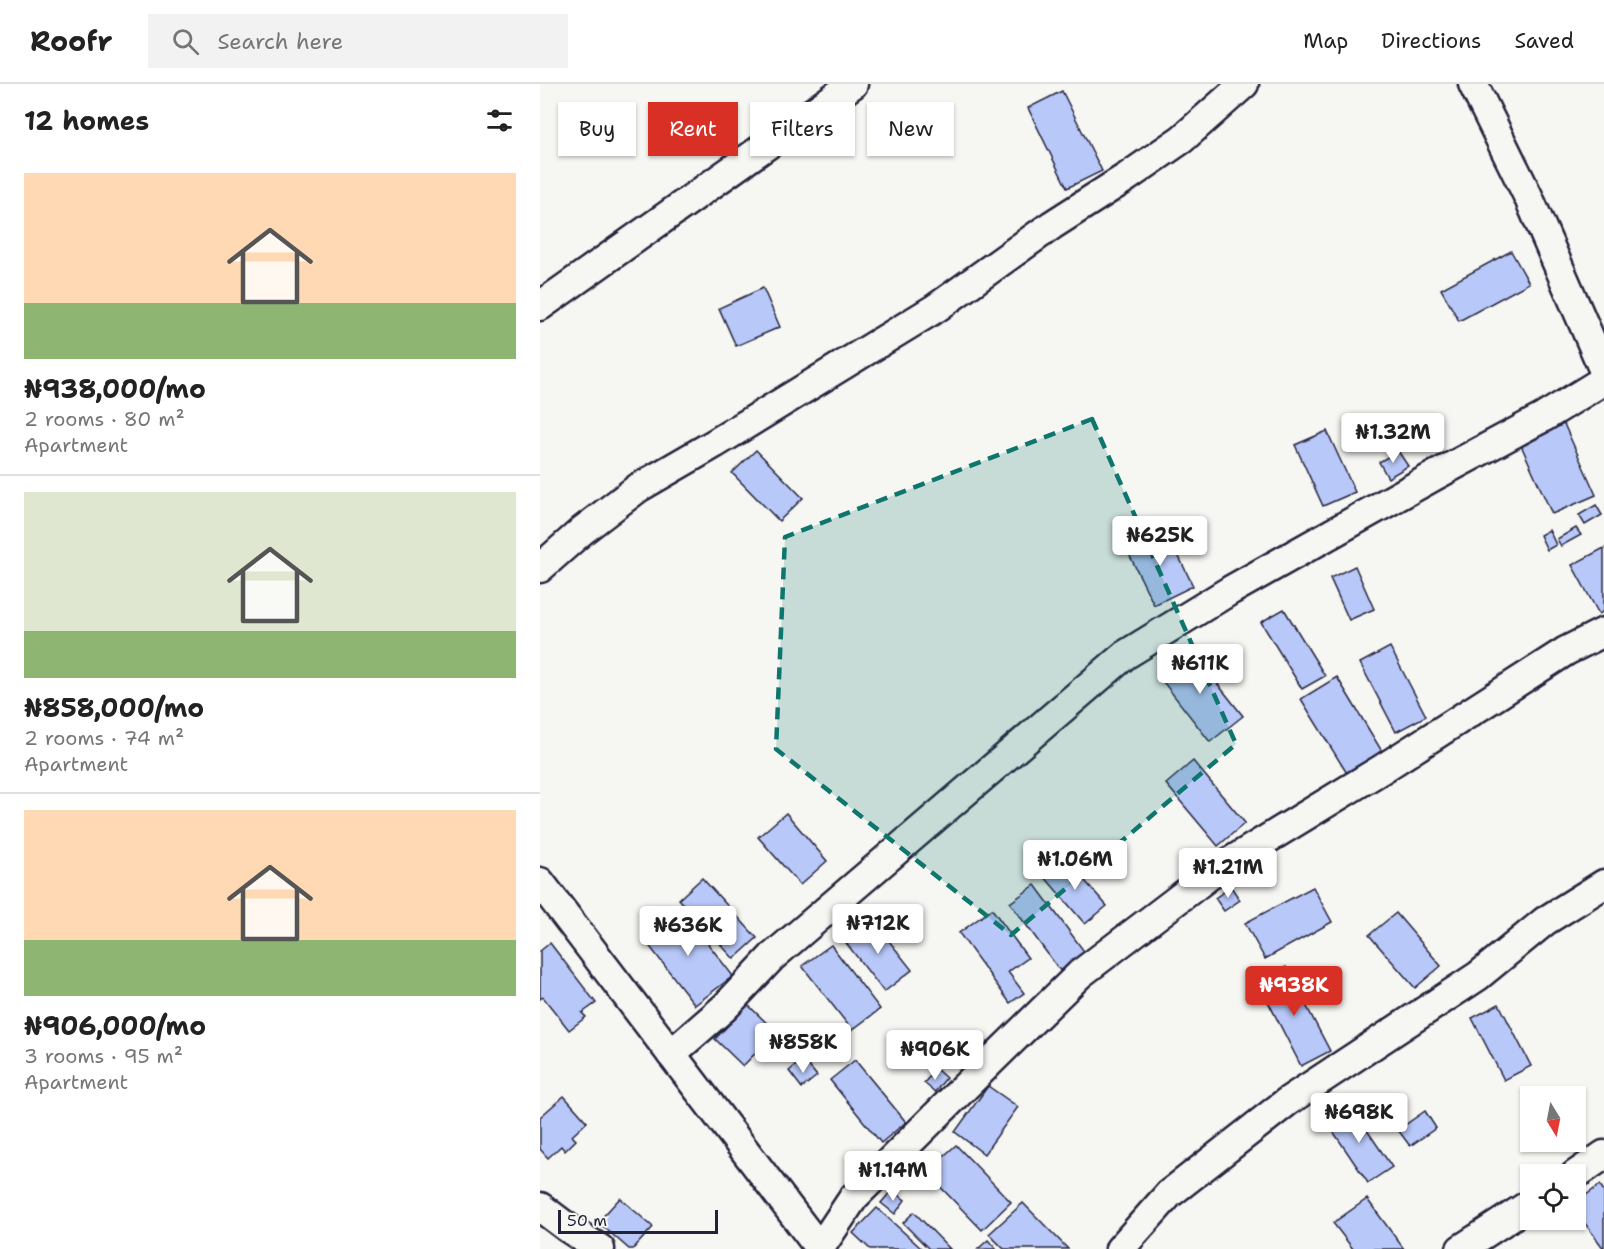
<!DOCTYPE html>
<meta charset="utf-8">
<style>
body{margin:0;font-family:"Shantell Sans",sans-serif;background:#f2f2f2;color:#222;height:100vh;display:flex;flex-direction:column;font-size:22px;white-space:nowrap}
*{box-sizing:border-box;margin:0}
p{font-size:20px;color:#767676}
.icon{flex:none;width:33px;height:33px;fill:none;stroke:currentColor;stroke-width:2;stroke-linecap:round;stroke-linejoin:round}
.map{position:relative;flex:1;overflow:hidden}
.panel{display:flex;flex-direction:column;background:#fff;width:540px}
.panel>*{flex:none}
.guide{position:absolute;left:18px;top:18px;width:570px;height:54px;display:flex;gap:12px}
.needle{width:39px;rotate:170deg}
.tools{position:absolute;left:980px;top:1002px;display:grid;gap:12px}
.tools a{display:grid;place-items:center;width:66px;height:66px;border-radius:0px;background:#fff;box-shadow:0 2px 4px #0004;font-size:30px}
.scale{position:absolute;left:18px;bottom:15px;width:160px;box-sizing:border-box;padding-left:6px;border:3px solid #22223b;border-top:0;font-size:16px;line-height:21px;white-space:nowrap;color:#22223b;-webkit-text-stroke:4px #f6f6f2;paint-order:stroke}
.price{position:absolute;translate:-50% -51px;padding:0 14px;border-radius:6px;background:#fff;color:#222;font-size:20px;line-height:39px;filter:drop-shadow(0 2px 3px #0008)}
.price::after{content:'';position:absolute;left:50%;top:36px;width:18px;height:14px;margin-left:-9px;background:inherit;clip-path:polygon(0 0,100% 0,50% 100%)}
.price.current{background:#d93025;color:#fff}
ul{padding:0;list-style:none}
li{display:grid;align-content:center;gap:12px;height:318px;padding:0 24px}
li+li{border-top:2px solid #e0e0e0}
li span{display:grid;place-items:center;height:186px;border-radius:0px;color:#555}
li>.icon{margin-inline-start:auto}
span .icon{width:108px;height:108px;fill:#fffc;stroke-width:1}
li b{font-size:26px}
h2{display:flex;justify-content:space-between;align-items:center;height:72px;padding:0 24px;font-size:26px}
.pill{padding:0 21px;border-radius:0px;background:#fff;box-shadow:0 2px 4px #0004;font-size:21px;line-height:54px}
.pill.current{background:#d93025;color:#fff}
header{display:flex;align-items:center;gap:36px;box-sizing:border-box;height:84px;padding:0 30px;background:#fff;border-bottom:2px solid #e0e0e0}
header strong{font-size:28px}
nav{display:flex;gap:33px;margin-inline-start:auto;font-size:21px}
.search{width:420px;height:54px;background:#f2f2f2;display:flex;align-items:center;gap:15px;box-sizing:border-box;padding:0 21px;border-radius:0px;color:#767676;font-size:22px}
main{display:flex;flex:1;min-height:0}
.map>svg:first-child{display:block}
</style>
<header>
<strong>Roofr</strong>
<div class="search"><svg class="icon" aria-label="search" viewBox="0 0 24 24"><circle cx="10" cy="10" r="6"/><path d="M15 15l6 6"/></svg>Search here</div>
<nav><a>Map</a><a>Directions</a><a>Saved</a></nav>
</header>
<main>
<section class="panel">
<h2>12 homes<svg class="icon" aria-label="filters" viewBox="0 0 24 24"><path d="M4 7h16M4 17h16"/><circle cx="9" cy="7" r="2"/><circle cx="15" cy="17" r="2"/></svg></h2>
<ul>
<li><span style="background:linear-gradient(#ffd9b3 70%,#8fb573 0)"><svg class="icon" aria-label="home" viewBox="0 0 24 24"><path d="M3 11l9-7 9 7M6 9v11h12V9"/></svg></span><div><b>₦938,000/mo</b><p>2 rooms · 80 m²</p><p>Apartment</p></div></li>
<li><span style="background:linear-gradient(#dfe7d0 75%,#8fb573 0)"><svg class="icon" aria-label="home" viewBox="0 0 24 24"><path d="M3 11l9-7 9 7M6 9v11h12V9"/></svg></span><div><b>₦858,000/mo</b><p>2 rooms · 74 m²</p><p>Apartment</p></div></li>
<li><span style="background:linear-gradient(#ffd9b3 70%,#8fb573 0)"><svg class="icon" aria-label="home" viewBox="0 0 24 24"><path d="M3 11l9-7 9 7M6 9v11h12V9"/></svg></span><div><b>₦906,000/mo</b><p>3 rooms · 95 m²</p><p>Apartment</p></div></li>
</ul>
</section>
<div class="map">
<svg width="1064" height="1165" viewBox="0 0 1064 1165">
<rect width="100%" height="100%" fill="#f6f6f2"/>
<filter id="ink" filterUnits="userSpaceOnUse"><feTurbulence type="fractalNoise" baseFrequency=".0167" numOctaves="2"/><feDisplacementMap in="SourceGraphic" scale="12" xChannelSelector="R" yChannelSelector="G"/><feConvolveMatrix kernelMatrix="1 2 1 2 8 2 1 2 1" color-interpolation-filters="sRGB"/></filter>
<g filter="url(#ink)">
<g fill="#b8c8f9" stroke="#22223b" stroke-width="1.5">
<polygon points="522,7 562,87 527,104 488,24"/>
<polygon points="971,167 989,199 919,237 901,205"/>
<polygon points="223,204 240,243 196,262 179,224"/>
<polygon points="1024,340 1056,411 1012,430 980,359"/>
<polygon points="787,347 815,408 783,422 755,361"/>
<polygon points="216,366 263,414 239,437 192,389"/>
<polygon points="858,367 868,382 848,394 839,378"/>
<polygon points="1056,421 1062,431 1045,441 1039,431"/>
<polygon points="625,444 653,502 614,521 586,464"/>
<polygon points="1036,444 1041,451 1021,462 1017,455"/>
<polygon points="1009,446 1016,461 1007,466 1000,451"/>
<polygon points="1064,464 1064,527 1059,530 1032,481"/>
<polygon points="815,482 834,525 809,536 790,494"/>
<polygon points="744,525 785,592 762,605 721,538"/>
<polygon points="850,563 886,632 856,648 820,579"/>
<polygon points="650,565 703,632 670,658 617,590"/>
<polygon points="797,593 843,669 808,691 761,615"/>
<polygon points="653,677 705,739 678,762 626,700"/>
<polygon points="246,729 287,777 260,801 218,753"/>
<polygon points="524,773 567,822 545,840 503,791"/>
<polygon points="162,794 217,854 194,875 139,815"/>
<polygon points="495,801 549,874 524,892 470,819"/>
<polygon points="691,803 700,816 684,827 675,814"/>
<polygon points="773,803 792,838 725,875 705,839"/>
<polygon points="452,825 488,874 468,888 484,909 470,919 419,849"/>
<polygon points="142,826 193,892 155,921 104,855"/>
<polygon points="856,829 901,882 875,904 829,851"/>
<polygon points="331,834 372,886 344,908 303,855"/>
<polygon points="10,859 56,919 42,929 46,933 29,946 3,913 0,915 0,867"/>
<polygon points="291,861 340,925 312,946 262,882"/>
<polygon points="746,883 790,967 761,982 718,898"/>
<polygon points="959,920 991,982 964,996 932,934"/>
<polygon points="208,921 236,948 203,982 175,955"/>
<polygon points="263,975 277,992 262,1004 249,987"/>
<polygon points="315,976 366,1038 341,1059 290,996"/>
<polygon points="396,985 406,994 395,1008 384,999"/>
<polygon points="448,1002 478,1023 444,1070 415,1048"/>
<polygon points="24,1012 47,1038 32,1052 36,1056 25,1067 21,1062 8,1074 0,1065 0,1033"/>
<polygon points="810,1021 852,1083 828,1099 786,1037"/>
<polygon points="885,1027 896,1044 870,1062 858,1046"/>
<polygon points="416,1061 471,1118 442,1146 386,1088"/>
<polygon points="1060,1101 1064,1107 1064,1165 1035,1126 1035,1119"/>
<polygon points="352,1106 365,1116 355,1130 341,1119"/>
<polygon points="80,1114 113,1143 93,1165 89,1165 58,1138"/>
<polygon points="827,1115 864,1165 813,1165 793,1139"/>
<polygon points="483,1119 528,1165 464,1165 449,1150"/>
<polygon points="337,1124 382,1165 330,1165 313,1149"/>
<polygon points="374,1128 410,1165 389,1165 363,1139"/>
<polygon points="448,1156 456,1165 438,1165"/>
</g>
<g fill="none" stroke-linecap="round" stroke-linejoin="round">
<defs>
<g id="minor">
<polyline points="933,0 988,112 1064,287"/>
<polyline points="0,222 313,0"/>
<polyline points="0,484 43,446 98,404 174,360 396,224 512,141 587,93 642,55 704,0"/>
<polyline points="0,798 280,1165"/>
<polyline points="131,970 185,923 232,873 585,571 691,506 894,392 1004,333 1064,296"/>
<polyline points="1035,1091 1064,1071"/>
<polyline points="0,1123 28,1144 60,1165"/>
<polyline points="280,1164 314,1113 451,977 540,890 675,787 842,685 1026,567 1064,548"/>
<polyline points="580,1165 629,1110 748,1017 938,892 1005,837 1064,800"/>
<polyline points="921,1165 990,1120"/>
</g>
</defs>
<use href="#minor" stroke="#22223b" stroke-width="33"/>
<use href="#minor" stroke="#f6f6f2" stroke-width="28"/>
</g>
</g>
<path fill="#0f766e" fill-opacity="0.2" stroke="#0f766e" stroke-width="4.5" stroke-dasharray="12 8" stroke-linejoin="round" d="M552 335 696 660 471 851 236 665 245 453Z"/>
</svg>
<div class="tools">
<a><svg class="needle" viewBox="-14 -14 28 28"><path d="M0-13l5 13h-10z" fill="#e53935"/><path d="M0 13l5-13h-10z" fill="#767676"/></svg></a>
<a><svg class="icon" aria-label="locate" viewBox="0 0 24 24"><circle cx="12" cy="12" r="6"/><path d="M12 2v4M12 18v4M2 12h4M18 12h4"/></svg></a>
</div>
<div class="scale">50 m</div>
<b class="price" style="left:853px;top:380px">₦1.32M</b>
<b class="price" style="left:620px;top:483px">₦625K</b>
<b class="price" style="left:660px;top:611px">₦611K</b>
<b class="price" style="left:535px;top:807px">₦1.06M</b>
<b class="price" style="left:688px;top:815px">₦1.21M</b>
<b class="price" style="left:338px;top:871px">₦712K</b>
<b class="price" style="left:148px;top:873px">₦636K</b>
<b class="price current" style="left:754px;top:933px">₦938K</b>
<b class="price" style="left:263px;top:990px">₦858K</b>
<b class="price" style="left:395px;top:997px">₦906K</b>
<b class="price" style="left:819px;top:1060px">₦698K</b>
<b class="price" style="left:353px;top:1118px">₦1.14M</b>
<div class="guide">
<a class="pill">Buy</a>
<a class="pill current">Rent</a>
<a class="pill">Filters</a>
<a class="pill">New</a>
</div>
</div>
</main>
